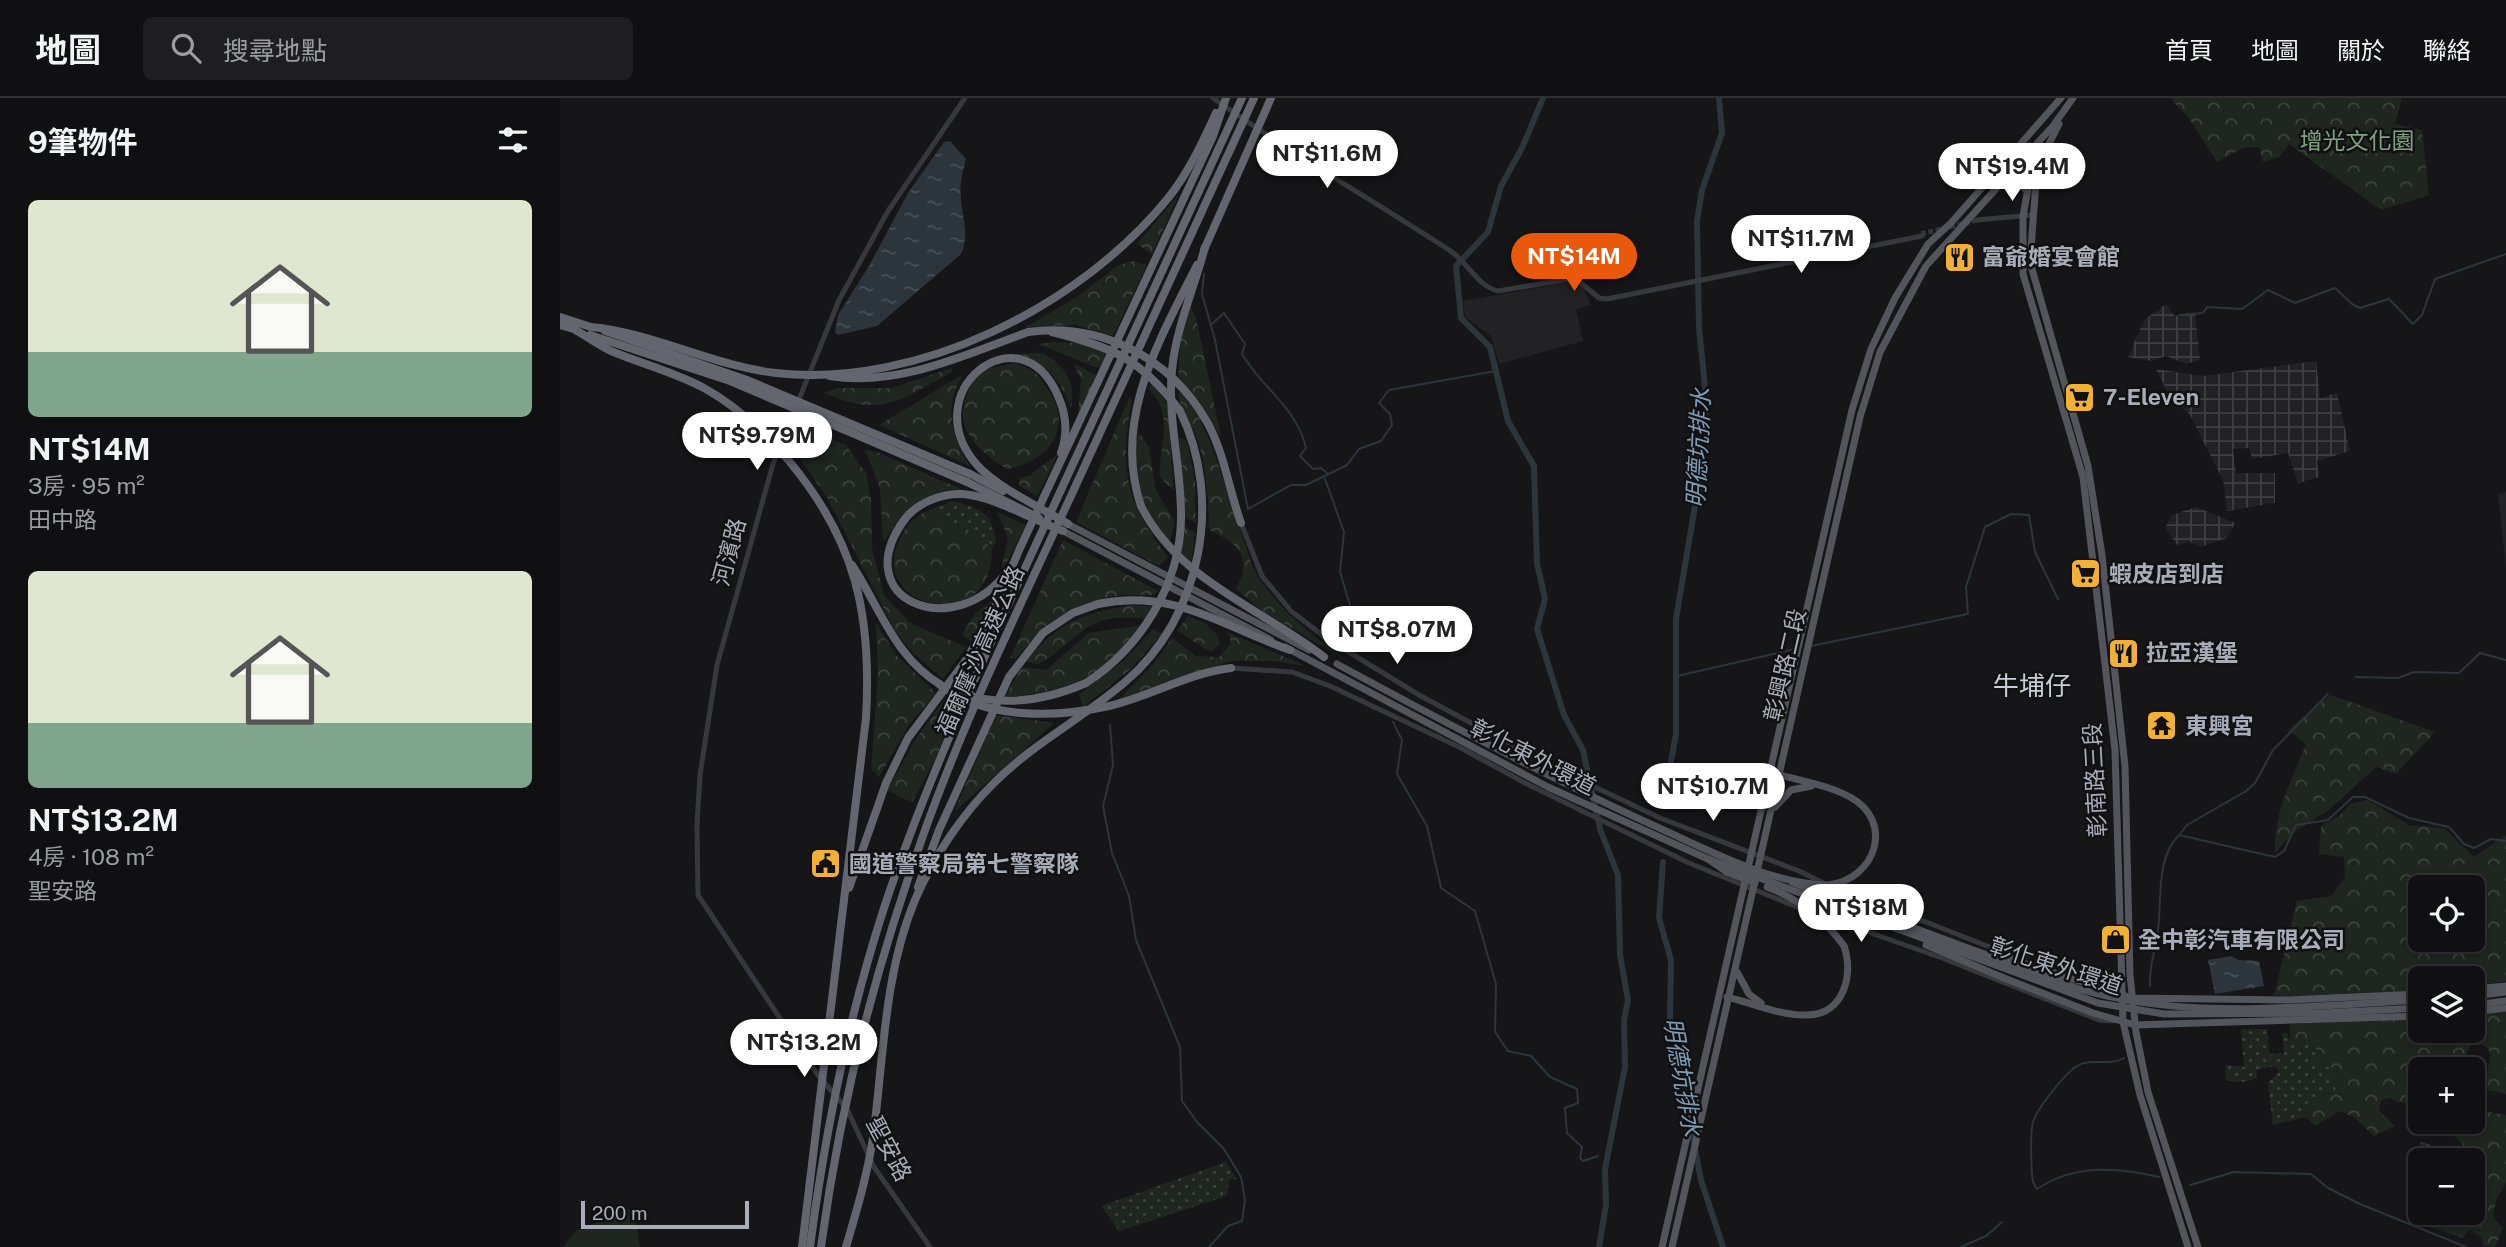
<!DOCTYPE html>
<html lang="zh-TW">
<meta charset="utf-8">
<style>
body{margin:0;font-family:"Public Sans","Noto Sans TC",sans-serif;background:#1e1e20;color:#f1f3f6;height:100vh;display:flex;flex-direction:column;font-size:26px;white-space:nowrap}
*{box-sizing:border-box;margin:0}
p{font-size:23px;color:#9c9d9f}
.icon{flex:none;width:38px;height:38px;fill:none;stroke:currentColor;stroke-width:2;stroke-linecap:round;stroke-linejoin:round}
.map{position:relative;flex:1;overflow:hidden}
.sheet{display:flex;flex-direction:column;background:#101012;width:560px}
.sheet>*{flex:none}
.tools{position:absolute;left:1848px;top:777px;display:grid;gap:14px}
.tools a{display:grid;place-items:center;width:77px;height:77px;border-radius:10px;background:#101012;box-shadow:0 4px 10px #0003,0 0 0 2px #303032;font-size:35px}
.scale{position:absolute;left:21px;bottom:18px;width:168px;box-sizing:border-box;padding-left:7px;border:4px solid #a8adb8;border-top:0;font-size:19px;line-height:24px;white-space:nowrap;color:#a8adb8;-webkit-text-stroke:5px #111113;paint-order:stroke}
.price{position:absolute;translate:-50% -60px;padding:0 16px;border-radius:24px;background:#fff;color:#222;font-size:23px;line-height:46px;filter:drop-shadow(0 2px 4px #0008)}
.price::after{content:'';position:absolute;left:50%;top:42px;width:21px;height:16px;margin-left:-10px;background:inherit;clip-path:polygon(0 0,100% 0,50% 100%)}
.price.current{background:#ea580c;color:#fff}
ul{padding:0;list-style:none}
li{display:grid;align-content:center;gap:14px;height:371px;padding:0 28px}
li span{display:grid;place-items:center;height:217px;border-radius:10px;color:#555}
li>.icon{margin-inline-start:auto}
span .icon{width:126px;height:126px;fill:#fffc;stroke-width:1}
li b{font-size:30px}
h2{display:flex;justify-content:space-between;align-items:center;height:84px;padding:0 28px;font-size:30px}
header{display:flex;align-items:center;gap:42px;box-sizing:border-box;height:98px;padding:0 35px;background:#101012;border-bottom:2px solid #303032}
header strong{font-size:33px}
nav{display:flex;gap:38px;margin-inline-start:auto;font-size:24px}
.search{width:490px;height:63px;background:#1e1e20;display:flex;align-items:center;gap:18px;box-sizing:border-box;padding:0 24px;border-radius:10px;color:#9c9d9f;font-size:26px}
main{display:flex;flex:1;min-height:0}
.map>svg:first-child{display:block}
</style>
<header>
<strong>地圖</strong>
<div class="search"><svg class="icon" aria-label="search" viewBox="0 0 24 24"><circle cx="10" cy="10" r="6"/><path d="M15 15l6 6"/></svg>搜尋地點</div>
<nav><a>首頁</a><a>地圖</a><a>關於</a><a>聯絡</a></nav>
</header>
<main>
<section class="sheet">
<h2>9筆物件<svg class="icon" aria-label="filters" viewBox="0 0 24 24"><path d="M4 7h16M4 17h16"/><circle cx="9" cy="7" r="2"/><circle cx="15" cy="17" r="2"/></svg></h2>
<ul>
<li><span style="background:linear-gradient(#dfe7d0 70%,#7fa58c 0)"><svg class="icon" aria-label="home" viewBox="0 0 24 24"><path d="M3 11l9-7 9 7M6 9v11h12V9"/></svg></span><div><b>NT$14M</b><p>3房 · 95 m²</p><p>田中路</p></div></li>
<li><span style="background:linear-gradient(#dfe7d0 70%,#7fa58c 0)"><svg class="icon" aria-label="home" viewBox="0 0 24 24"><path d="M3 11l9-7 9 7M6 9v11h12V9"/></svg></span><div><b>NT$13.2M</b><p>4房 · 108 m²</p><p>聖安路</p></div></li>
</ul>
</section>
<div class="map">
<svg width="1946" height="1149" viewBox="0 0 1946 1149">
<defs>
<pattern id="industrial-grid" width="8" height="8" patternUnits="userSpaceOnUse" patternTransform="scale(1.75)"><rect width="8" height="8" fill="#222225"/><path d="M0 4h8M4 0v8" fill="none" stroke="#3f3f43"/></pattern>
<pattern id="grass-dots" width="8" height="8" patternUnits="userSpaceOnUse" patternTransform="scale(1.75)"><rect width="8" height="8" fill="#1e261f"/><path d="M2 2h.1M6 6h.1" fill="none" stroke="#3c433d" stroke-width="1.8" stroke-linecap="round"/></pattern>
<pattern id="forest-crowns" width="20" height="18" patternUnits="userSpaceOnUse" patternTransform="scale(1.75)"><rect width="20" height="18" fill="#1e261f"/><path d="M2 6a3 3 0 1 1 6 0M12 15a3 3 0 1 1 6 0" fill="none" stroke="#3c433d"/></pattern>
<pattern id="water-ripples" width="26" height="14" patternUnits="userSpaceOnUse" patternTransform="scale(1.75)"><rect width="26" height="14" fill="#2c353c"/><path d="M2 4q2-2 4 0t4 0M15 11q2-2 4 0t4 0" fill="none" stroke="#485056"/></pattern>
</defs>
<rect width="100%" height="100%" fill="#161618"/>
<g fill="#222225">
<polygon points="1015,183 1024,191 1031,207 1016,211 1023,243 939,266 931,238 905,219 903,203"/>
<polygon points="1946,394 1946,471 1938,396"/>
</g>
<g fill="url(#industrial-grid)">
<polygon points="1606,206 1615,218 1635,214 1640,262 1626,266 1606,258 1591,263 1568,259 1584,222"/>
<polygon points="1756,263 1760,300 1777,295 1790,353 1757,363 1759,379 1738,385 1728,355 1692,361 1689,350 1673,351 1676,375 1715,375 1715,405 1667,413 1663,382 1641,339 1630,317 1610,299 1596,271 1643,278"/>
<polygon points="1636,409 1675,425 1667,440 1640,449 1629,443 1618,448 1605,430 1612,417"/>
</g>
<g fill="url(#grass-dots)">
<path d="M393 403C420 410 433 415 436 444L432 450 409 432 388 424 377 409Z"/>
<path d="M1681 931H1707L1710 956 1724 955 1722 935H1727L1730 944 1754 945 1761 967 1773 970 1776 994 1764 996 1745 1013 1746 1019 1713 1027 1708 984 1719 974 1715 968 1697 972V980C1686 984 1675 986 1665 981L1666 967 1684 969Z"/>
<polygon points="666,1064 677,1081 669,1081 667,1098 559,1133 541,1108"/>
</g>
<g fill="url(#forest-crowns)" fill-rule="evenodd">
<polygon points="1610,0 1842,0 1835,26 1862,32 1869,97 1821,112 1729,46 1719,59 1703,64 1699,49 1685,49 1657,64 1628,19"/>
<polygon points="619,96 592,156 577,146"/>
<polygon points="573,163 587,167 553,238 515,227 466,229 518,198 557,168"/>
<polygon points="630,207 636,220 661,338 618,280 621,235"/>
<polygon points="495,244 523,245 547,255 540,271 478,246"/>
<path d="M483 255C506 269 516 283 511 310 501 283 487 265 459 256Z"/>
<path d="M454 265C460 267 469 270 474 274 480 278 484 286 488 292 515 330 488 364 447 371 428 360 400 338 403 312 405 301 410 290 413 280L431 270Z"/>
<polygon points="513,265 538,278 517,327 521,281"/>
<path d="M392 270V274C340 301 324 321 264 295L277 290H331Z"/>
<path d="M403 276C384 308 390 338 410 368L319 327Z"/>
<path d="M592 285 607 305 614 393 600 379C598 345 616 320 589 291Z"/>
<path d="M619 291 639 319 653 351 693 470C717 513 754 538 792 566L701 512 676 491C693 460 679 445 649 432 648 401 647 372 638 343 633 327 616 308 619 291Z"/>
<path d="M569 300 572 302C559 372 565 402 608 459L599 468 516 424Z"/>
<polygon points="234,328 286,347 306,375 311,401 312,450 324,497 350,525 406,549 383,581 354,556 336,535 268,401 229,345"/>
<path d="M579 335 589 349 596 392 615 424 610 444C586 414 563 373 579 335Z"/>
<polygon points="619,339 627,343 635,383 636,425 625,419"/>
<path d="M305 352 317 354 403 392C362 392 345 413 323 444L320 390Z"/>
<polygon points="498,356 477,399 459,387 460,380 469,378"/>
<path d="M377 409 388 424 409 432 432 450C434 540 307 511 339 443 347 425 358 415 377 409Z"/>
<polygon points="437,414 466,427 440,477 448,440"/>
<polygon points="624,428 635,435 631,464 622,455"/>
<path d="M503 442 598 493 596 496C586 499 574 496 563 497 519 504 483 525 456 561L450 560Z"/>
<path d="M434 502 411 543 403 537C410 519 418 512 434 502Z"/>
<path d="M573 507 593 509 585 521C525 513 522 540 479 566L466 564C498 524 523 515 573 507Z"/>
<polygon points="628,518 645,525 659,539 659,547 651,554 617,533"/>
<polygon points="316,525 337,558 376,595 349,627 319,679 311,671 318,576"/>
<path d="M582 527C545 580 507 594 445 599L461 569 486 572 529 535Z"/>
<polygon points="593,531 602,536 572,570 523,609 519,596 564,562"/>
<polygon points="669,535 746,568 715,563 671,563 557,603 589,571 612,540 636,558 659,559 671,546"/>
<path d="M1771 597 1875 634 1836 676 1816 669 1769 712 1733 735 1715 755C1713 716 1732 681 1746 646L1728 632Z"/>
<polygon points="386,599 397,606 377,658 352,705 327,692 355,642"/>
<polygon points="436,617 494,625 394,714"/>
<path d="M1808 702 1849 727 1884 730 1914 759 1946 737V883L1913 888V880H1860V894L1759 900 1714 897 1737 803 1771 798 1785 779 1784 759 1759 756 1761 728 1779 718 1790 706ZM1860 789H1913V842H1860Z"/>
<polygon points="1946,909 1946,996 1927,992 1924,987 1931,958 1928,950 1919,946 1910,948 1906,957 1909,966 1922,967 1923,973 1860,971 1860,1006 1840,1005 1831,1000 1821,1002 1819,1013 1835,1028 1814,1038 1794,1019 1779,1013 1756,1028 1746,1019 1747,1006 1754,999 1776,994 1773,970 1761,967 1754,945 1735,948 1730,945 1730,926 1860,919 1860,933 1913,933 1913,913"/>
<path d="M1917 1012 1946 1017V1084L1936 1102 1933 1120 1943 1130 1935 1149 1923 1148 1922 1140 1910 1131 1903 1140 1869 1129 1854 1119 1857 1112 1860 1115H1913V1081L1920 1079 1921 1069H1913V1062H1906C1905 1029 1881 1041 1867 1024H1913V1013Z"/>
<polygon points="1861,1044 1874,1048 1882,1062 1860,1062 1860,1076 1852,1057 1860,1053"/>
</g>
<polygon fill="#1e261f" points="73,1110 80,1149 3,1149 17,1132"/>
<g fill="url(#water-ripples)">
<path d="M390 43 406 61C403 74 399 86 401 100 402 119 410 139 401 156L317 228 278 237 275 234 278 217 309 168 348 95 384 44Z"/>
<polygon points="1671,858 1678,862 1699,863 1704,888 1655,896 1648,862"/>
</g>
<g fill="none" stroke-linecap="round" stroke-linejoin="round">
<g stroke="#2c353c" stroke-width="2">
<polyline points="644,176 642,196 655,242 688,411 731,387 746,387 787,367 799,351 821,343 832,327 830,316 819,305 829,292 936,273"/>
<polyline points="1620,217 1643,215 1647,209 1682,211 1708,192 1735,205 1775,190 1792,206 1800,210 1829,201 1853,226 1862,217 1875,181 1946,156"/>
<path d="M652 226 664 215 685 246 682 256C702 290 737 310 746 350L740 358 753 371 761 370 767 375"/>
<polyline points="764,378 784,434 780,474 792,514 797,544"/>
<polyline points="1251,548 1408,516 1406,489 1425,429 1451,416 1469,417 1475,454 1498,501"/>
<polyline points="1117,578 1235,551"/>
<polyline points="1796,579 1838,580 1854,574 1899,575 1920,555 1946,562"/>
<polyline points="833,624 842,642 837,676 867,728 881,790 915,813 936,886 935,934 948,953 971,958 990,979 1017,991 1018,1005 1005,1010 1007,1035 1022,1049 1020,1060 1023,1063 1038,1058"/>
<polyline points="550,627 553,667 543,708 552,755 569,798 576,842 620,949 622,1003 637,1024 664,1051 681,1079 685,1102 682,1123 668,1128 649,1149"/>
<polyline points="1620,736 1627,727 1686,693 1695,685 1713,652 1768,596"/>
<path d="M1590 888C1589 870 1594 856 1597 839 1603 806 1594 762 1619 737L1715 759 1724 753 1736 727 1768 722 1793 699H1805L1849 720 1889 729 1904 746 1914 750 1931 741 1946 743"/>
<path d="M1564 960C1549 969 1532 959 1517 968 1505 975 1477 1011 1473 1024 1470 1035 1471 1073 1473 1084L1477 1091C1514 1066 1557 1069 1599 1079"/>
<polyline points="1630,1087 1674,1074 1751,1076 1768,1090 1800,1106 1906,1149"/>
<polyline points="1401,1149 1426,1138 1442,1124"/>
</g>
<g stroke="#2c353c" stroke-width="6">
<polyline points="983,0 962,50 941,88 928,134 896,168 901,220 930,249 948,323 974,368 977,465 985,501 977,531 1004,617 1023,652 1040,731 1058,777 1060,857 1068,902 1064,922 1065,969 1045,1071 1046,1107 1039,1149"/>
<polyline points="1104,701 1116,636 1116,521 1135,408 1141,391 1137,362 1147,310 1139,229 1137,123 1142,92 1162,35 1159,0"/>
<polyline points="1103,764 1099,820 1111,862 1110,920 1141,1082 1163,1149"/>
</g>
<polyline stroke="#333438" stroke-width="5" stroke-dasharray="5 2.5" stroke-linecap="butt" points="1361,136 1417,122"/>
<g stroke="#37383d" stroke-width="5">
<path d="M653 0C730 55 811 101 889 152 907 163 917 188 938 193L1015 180 1039 200 1047 201 1362 138"/>
<polyline points="1417,122 1471,117"/>
<polyline points="681,425 702,478 731,513 766,540 859,597 997,671 1100,720 1239,773 1298,802 1366,824 1460,861"/>
<polyline points="671,570 732,574 770,588 901,650 967,686 1129,765 1247,813"/>
<polyline points="1257,816 1382,860 1539,922 1553,923"/>
<polyline points="370,1149 314,1069 287,1011 257,976 138,797 137,727 140,677 157,567 213,366 279,202 328,113 405,0"/>
</g>
<g stroke="#53555c" stroke-width="7">
<polyline points="1479,44 1470,164 1528,368 1542,457 1565,668 1570,877 1576,934 1588,994 1638,1149"/>
<polyline points="1469,48 1474,58 1463,118 1463,176 1523,379 1555,652 1563,924 1580,997 1628,1149"/>
<polyline points="1481,62 1499,26"/>
<path d="M1440 86C1450 83 1458 83 1466 92"/>
<polyline points="508,426 749,552"/>
<polyline points="503,433 711,542"/>
<polyline points="725,549 988,689 1148,761 1167,774"/>
<path d="M1217 676C1241 683 1268 687 1290 699 1335 723 1316 782 1268 787"/>
<polyline points="1215,709 1231,692 1251,688"/>
<polyline points="1232,784 1254,793"/>
<polyline points="1448,860 1572,900 1728,902 1860,896"/>
<polyline points="1177,874 1189,896 1201,905"/>
<polyline points="1444,880 1533,915 1575,927 1860,918"/>
<polyline points="1913,891 1946,888"/>
<polyline points="1913,898 1946,894"/>
<path d="M1167 899C1192 905 1221 918 1247 917 1284 917 1294 876 1284 848"/>
<polyline points="1913,907 1946,903"/>
<polyline points="1913,914 1946,910"/>
<polyline points="1763,915 1860,910"/>
<polyline points="1102,1149 1292,312 1311,251 1335,200 1368,146 1391,125 1501,0"/>
<polyline points="1112,1149 1300,319 1320,254 1366,168 1493,28 1513,0"/>
</g>
<g stroke="#63666e" stroke-width="8">
<polyline points="0,219 31,229"/>
<polyline points="0,227 14,231"/>
<path d="M492 234C553 249 582 262 620 313"/>
<path d="M270 278C338 289 405 257 468 234 540 224 610 259 647 324 664 354 669 392 681 425"/>
<path d="M501 355C508 336 507 318 498 298 460 209 352 295 418 368 438 390 482 410 508 426"/>
<polyline points="410,376 443,393"/>
<polyline points="407,384 479,420"/>
<path d="M581 408C619 483 701 510 764 559"/>
<path d="M292 467C320 510 335 560 381 587"/>
<path d="M449 471C395 548 285 501 345 421 357 405 382 395 402 396 431 397 475 423 503 433"/>
<path d="M538 506C613 490 662 528 730 552"/>
<path d="M379 586C425 622 494 620 549 608 591 598 628 575 671 570"/>
<path d="M403 596C445 609 487 602 526 585"/>
</g>
<g stroke="#53555c" stroke-width="7">
<path d="M777 566C886 625 995 683 1108 734 1156 756 1214 786 1268 787"/>
<polyline points="1148,761 1538,905 1604,916 1763,915"/>
<polyline points="1167,774 1195,785"/>
<path d="M1207 789C1239 801 1264 820 1284 848"/>
<path d="M1254 793 1519 891C1628 923 1748 908 1860 902"/>
<polyline points="1366,847 1444,880"/>
</g>
<g stroke="#63666e" stroke-width="8">
<polyline points="644,152 711,0"/>
<path d="M31 229C94 235 153 268 216 275 358 291 522 207 609 99 629 74 643 43 656 15"/>
<path d="M14 231C26 238 38 247 51 253 82 266 114 274 144 290 177 308 205 335 229 363 296 443 312 517 306 620L242 1149"/>
<polyline points="45,233 187,282 410,376"/>
<polyline points="30,237 170,283 407,384"/>
<path d="M581 408C552 322 599 243 637 167"/>
<path d="M526 585C580 550 620 487 621 421 622 371 607 322 612 272 616 229 634 191 645 149"/>
<polyline points="358,789 379,732 449,579 483,535 513,515 538,506"/>
<polyline points="289,790 326,685 348,640 407,561 436,507 460,450 653,38 666,0"/>
<path d="M250 1149C265 1034 288 921 324 810 370 671 434 538 495 405 557 270 620 135 682 0"/>
<path d="M261 1149C280 1007 315 870 364 735 405 620 459 510 510 400 571 266 633 133 694 0"/>
<path d="M286 1149C299 1105 312 1061 316 1015 324 943 327 869 355 802 373 760 402 716 435 684 474 645 523 620 565 584 641 520 664 402 620 313"/>
</g>
</g>
<defs>
<symbol id="restaurant-square" viewBox="-11 -11 22 22"><rect x="-9" y="-9" width="18" height="18" rx="4" fill="#f2b134" stroke="#111113"/><path d="M-5-6h1v4h1v-4h1v4h1v-4h1v5L-1.5 .5V6h-2V.5L-5-1ZM5-6V6H3V1.5H1.5Q1.5-4 5-6Z" fill="#111"/></symbol>
<symbol id="supermarket-square" viewBox="-11 -11 22 22"><rect x="-9" y="-9" width="18" height="18" rx="4" fill="#f2b134" stroke="#111113"/><path d="M-6-5.5h2.5l.6 2H6L4.5 2H-2.5L-4.4-4H-6ZM-1.5 3.2a1.3 1.3 0 1 0 .1 0ZM3 3.2a1.3 1.3 0 1 0 .1 0Z" fill="#111"/></symbol>
<symbol id="temple-square" viewBox="-11 -11 22 22"><rect x="-9" y="-9" width="18" height="18" rx="4" fill="#f2b134" stroke="#111113"/><path d="M0-6L5-2H3V0L6.5 2.5H4V6H1.5V3h-3V6H-4V2.5H-6.5L-3 0V-2H-5Z" fill="#111"/></symbol>
<symbol id="civic-square" viewBox="-11 -11 22 22"><rect x="-9" y="-9" width="18" height="18" rx="4" fill="#f2b134" stroke="#111113"/><path d="M-.6-6.5H3V-4.5H.6V-3L4-1V1h2V6H-6V1h2V-1L-.6-3ZM-1.2 2.5V6h2.4V2.5Z" fill="#111"/></symbol>
<symbol id="shop-square" viewBox="-11 -11 22 22"><rect x="-9" y="-9" width="18" height="18" rx="4" fill="#f2b134" stroke="#111113"/><path d="M-5-2.5h2.3a2.7 3.5 0 0 1 5.4 0H5L5.5 6h-11ZM-1.5-2.5h3a1.5 2.3 0 0 0-3 0Z" fill="#111"/></symbol>
</defs>
<g fill-rule="evenodd">
<use href="#restaurant-square" x="1382" y="142" width="35" height="35"/>
<use href="#supermarket-square" x="1502" y="282" width="35" height="35"/>
<use href="#supermarket-square" x="1508" y="458" width="35" height="35"/>
<use href="#restaurant-square" x="1546" y="538" width="35" height="35"/>
<use href="#temple-square" x="1584" y="610" width="35" height="35"/>
<use href="#civic-square" x="248" y="748" width="35" height="35"/>
<use href="#shop-square" x="1538" y="824" width="35" height="35"/>
</g>
<g text-anchor="middle" stroke-width="5" stroke-linejoin="round" paint-order="stroke">
<g font-size="23" fill="#7fa381" stroke="#111113">
<text x="1797" y="51">增光文化園</text>
</g>
<g font-size="23" font-weight="bold" fill="#a8adb8" stroke="#111113" text-anchor="start">
<text x="1422" y="167">富爺婚宴會館</text>
<text x="1543" y="307">7-Eleven</text>
<text x="1549" y="484">蝦皮店到店</text>
<text x="1586" y="563">拉亞漢堡</text>
<text x="1625" y="636">東興宮</text>
<text x="289" y="774">國道警察局第七警察隊</text>
<text x="1578" y="850">全中彰汽車有限公司</text>
</g>
<g font-size="23" fill="#a8adb8" stroke="#111113">
<text transform="translate(169 454) rotate(-75)" y="8">河濱路</text>
<text transform="translate(420 553) rotate(-66)" y="8">福爾摩沙高速公路</text>
<text transform="translate(1225 567) rotate(-77)" y="8">彰興路二段</text>
<text transform="translate(973 659) rotate(27)" y="8">彰化東外環道</text>
<text transform="translate(1535 682) rotate(-93)" y="8">彰南路三段</text>
<text transform="translate(1496 868) rotate(18)" y="8">彰化東外環道</text>
<text transform="translate(329 1051) rotate(62)" y="8">聖安路</text>
</g>
<g font-size="24" font-style="italic" fill="#7f9bb3" stroke="#111113">
<text transform="translate(1139 350) rotate(-87)" y="8">明德坑排水</text>
<text transform="translate(1122 979) rotate(80)" y="8">明德坑排水</text>
</g>
<g font-size="26" fill="#c9ccd4" stroke="#111113">
<text x="1472" y="597">牛埔仔</text>
</g>
</g>
</svg>
<div class="tools">
<a><svg class="icon" aria-label="locate" viewBox="0 0 24 24"><circle cx="12" cy="12" r="6"/><path d="M12 2v4M12 18v4M2 12h4M18 12h4"/></svg></a>
<a><svg class="icon" aria-label="layers" viewBox="0 0 24 24"><path d="M12 4l9 5-9 5-9-5zM3 14l9 5 9-5"/></svg></a>
<a>+</a>
<a>−</a>
</div>
<div class="scale">200 m</div>
<b class="price" style="left:767px;top:92px">NT$11.6M</b>
<b class="price" style="left:1452px;top:105px">NT$19.4M</b>
<b class="price" style="left:1241px;top:177px">NT$11.7M</b>
<b class="price current" style="left:1014px;top:195px">NT$14M</b>
<b class="price" style="left:197px;top:374px">NT$9.79M</b>
<b class="price" style="left:837px;top:568px">NT$8.07M</b>
<b class="price" style="left:1153px;top:725px">NT$10.7M</b>
<b class="price" style="left:1301px;top:846px">NT$18M</b>
<b class="price" style="left:244px;top:981px">NT$13.2M</b>
</div>
</main>
